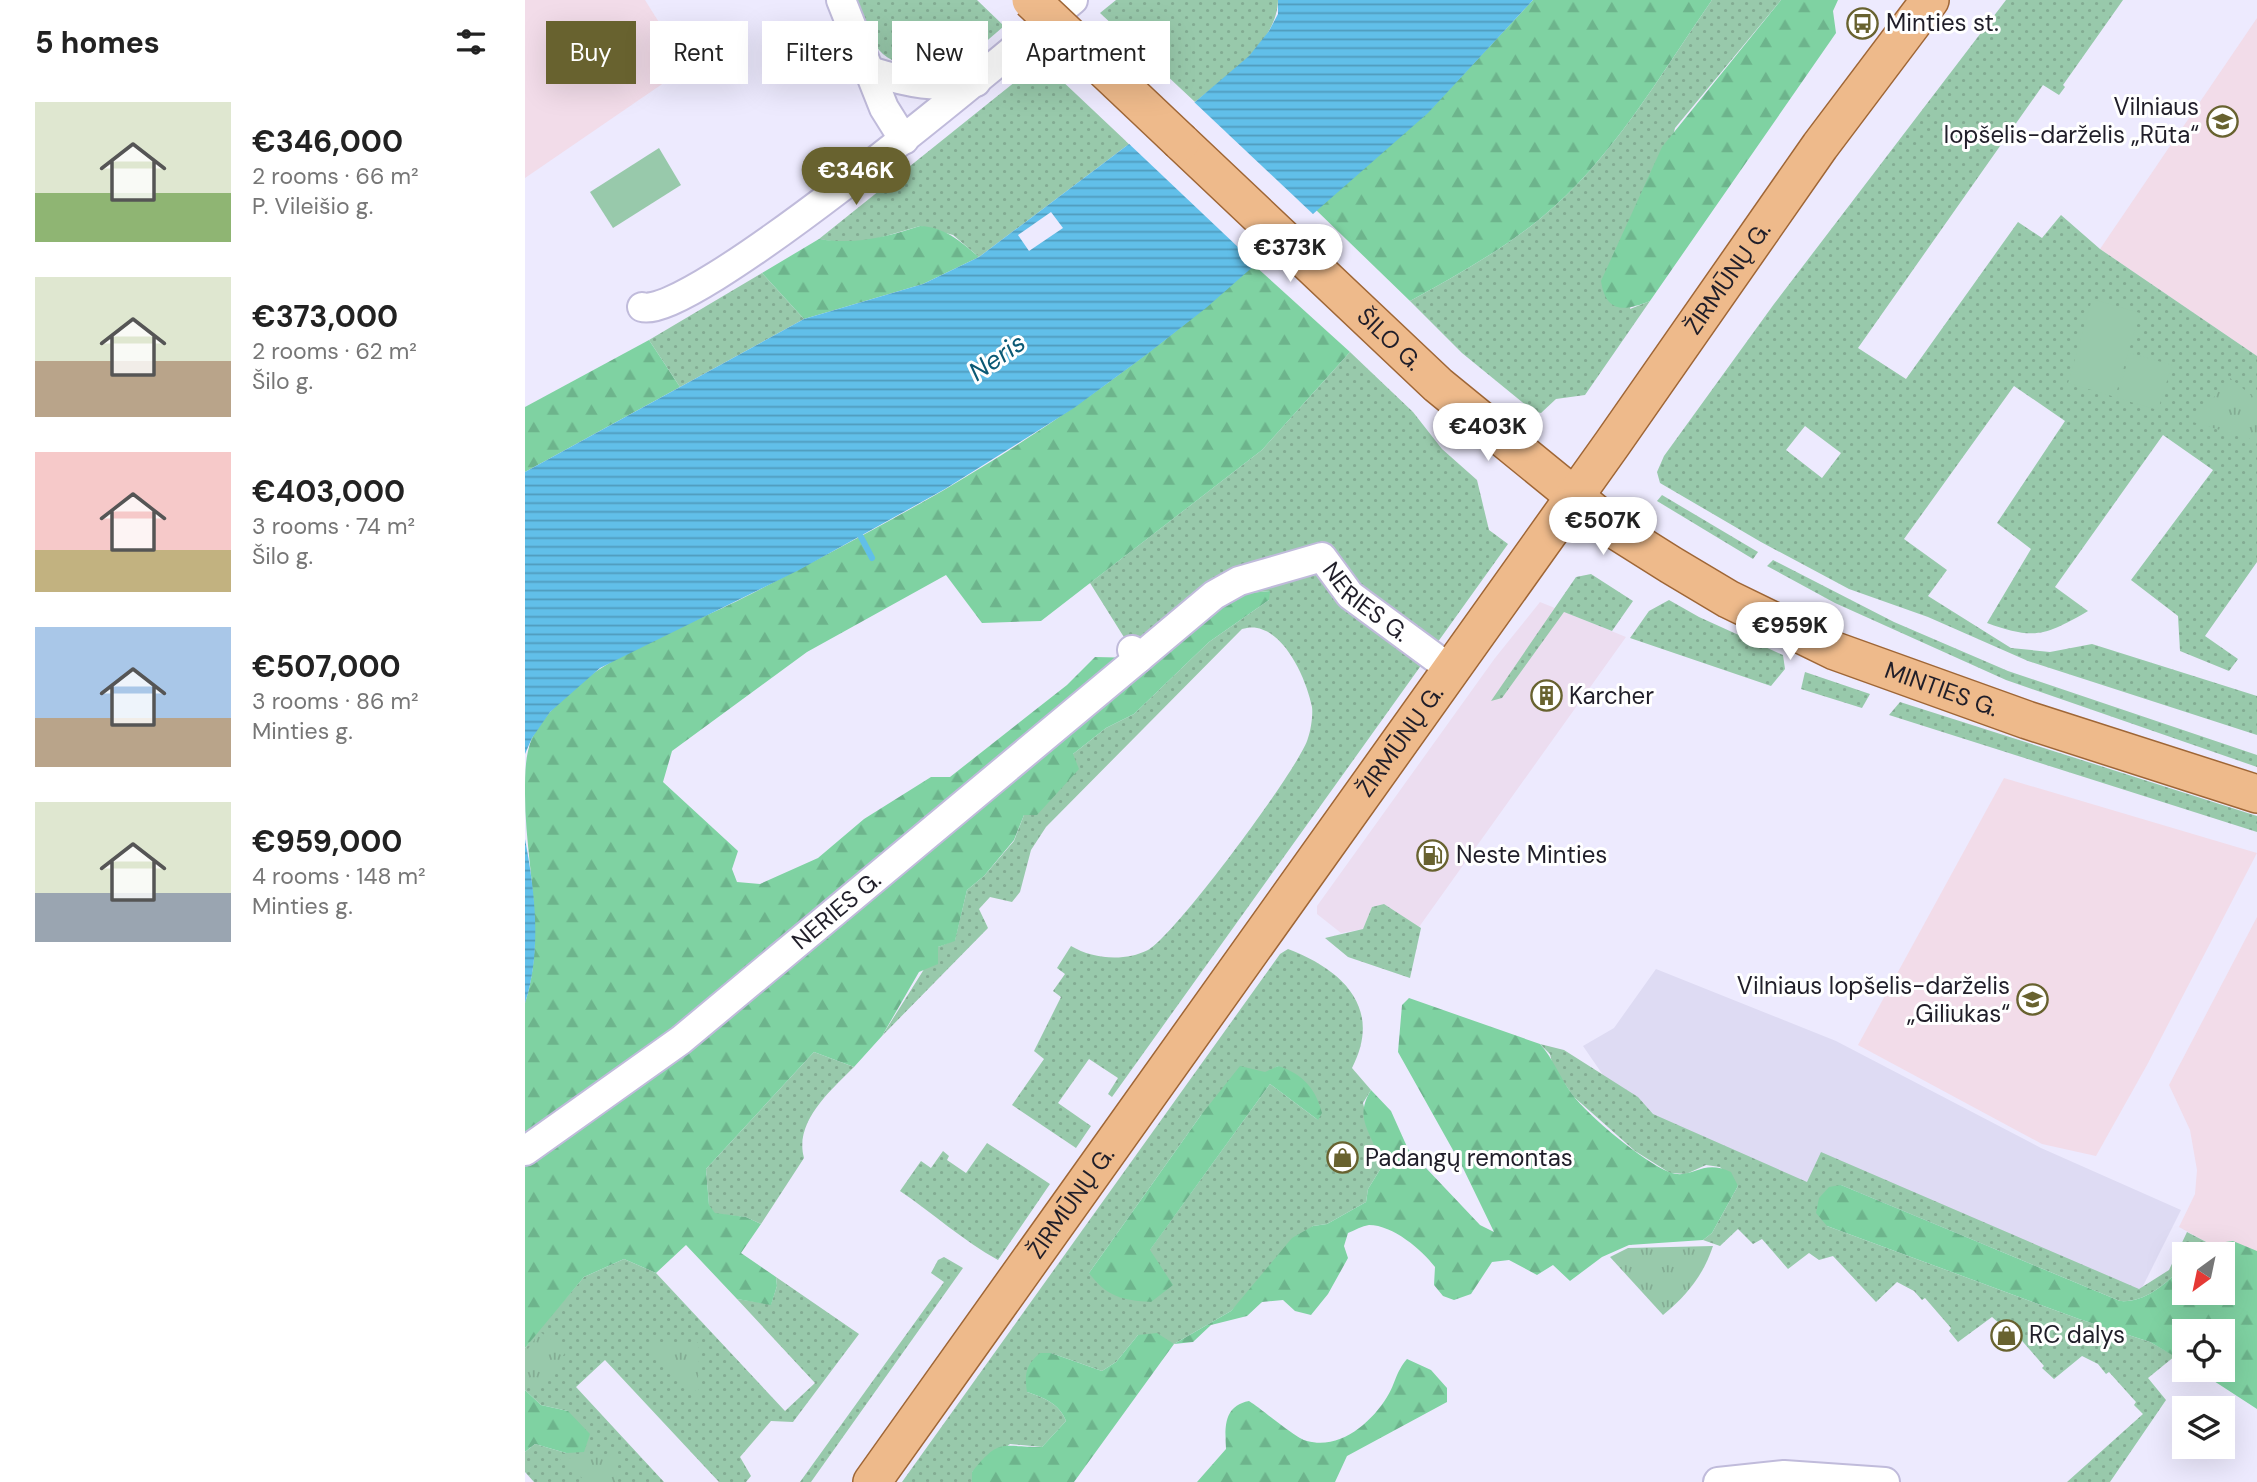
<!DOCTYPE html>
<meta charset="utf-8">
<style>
body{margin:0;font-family:"DM Sans",sans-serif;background:#f2f2f2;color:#222;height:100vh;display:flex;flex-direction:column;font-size:26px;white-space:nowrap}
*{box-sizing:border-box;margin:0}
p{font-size:23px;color:#767676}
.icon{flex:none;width:38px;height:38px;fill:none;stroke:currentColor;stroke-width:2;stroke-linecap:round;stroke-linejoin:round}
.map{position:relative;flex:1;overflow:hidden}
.details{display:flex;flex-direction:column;background:#fff;width:525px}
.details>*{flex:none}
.guide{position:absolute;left:21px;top:21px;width:665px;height:63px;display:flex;gap:14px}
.needle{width:46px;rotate:213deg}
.fabs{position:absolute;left:1647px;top:1242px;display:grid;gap:14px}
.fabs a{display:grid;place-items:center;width:63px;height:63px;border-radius:0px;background:#fff;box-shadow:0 7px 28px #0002;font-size:35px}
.price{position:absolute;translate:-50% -60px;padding:0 16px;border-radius:24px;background:#fff;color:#222;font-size:23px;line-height:46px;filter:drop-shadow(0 2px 4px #0008)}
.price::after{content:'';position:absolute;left:50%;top:42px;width:21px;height:16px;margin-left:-10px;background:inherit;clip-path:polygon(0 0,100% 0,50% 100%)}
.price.on{background:#68622f;color:#fff}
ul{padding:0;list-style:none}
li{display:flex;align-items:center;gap:21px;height:175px;padding:0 35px}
li span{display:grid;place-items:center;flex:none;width:196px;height:140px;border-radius:0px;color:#555}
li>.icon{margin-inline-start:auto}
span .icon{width:84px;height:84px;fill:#fffc;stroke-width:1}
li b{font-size:30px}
h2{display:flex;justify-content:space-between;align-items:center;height:84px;padding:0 35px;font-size:30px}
.pill{padding:0 24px;border-radius:0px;background:#fff;box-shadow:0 7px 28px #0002;font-size:24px;line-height:63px}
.pill.on{background:#68622f;color:#fff}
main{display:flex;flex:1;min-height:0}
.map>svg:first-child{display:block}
</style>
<main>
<section class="details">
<h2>5 homes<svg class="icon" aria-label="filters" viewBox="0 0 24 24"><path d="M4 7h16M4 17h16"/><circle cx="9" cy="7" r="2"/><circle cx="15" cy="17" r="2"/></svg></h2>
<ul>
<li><span style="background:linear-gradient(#dfe7d0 65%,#8fb573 0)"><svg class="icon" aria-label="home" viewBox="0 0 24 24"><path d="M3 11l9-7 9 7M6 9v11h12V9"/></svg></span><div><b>€346,000</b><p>2 rooms · 66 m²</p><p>P. Vileišio g.</p></div></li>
<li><span style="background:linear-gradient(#dfe7d0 60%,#b9a48a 0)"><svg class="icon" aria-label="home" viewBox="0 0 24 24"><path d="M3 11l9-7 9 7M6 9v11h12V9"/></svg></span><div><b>€373,000</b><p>2 rooms · 62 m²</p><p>Šilo g.</p></div></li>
<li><span style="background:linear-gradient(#f6c9c9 70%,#c2b280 0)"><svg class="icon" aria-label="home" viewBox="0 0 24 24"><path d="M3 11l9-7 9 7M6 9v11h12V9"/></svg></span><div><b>€403,000</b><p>3 rooms · 74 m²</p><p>Šilo g.</p></div></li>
<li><span style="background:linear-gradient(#a9c7e8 65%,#b9a48a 0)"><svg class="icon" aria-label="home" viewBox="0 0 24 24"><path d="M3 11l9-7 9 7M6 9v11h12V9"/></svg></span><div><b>€507,000</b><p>3 rooms · 86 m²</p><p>Minties g.</p></div></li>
<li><span style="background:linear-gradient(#dfe7d0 65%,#9aa5b1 0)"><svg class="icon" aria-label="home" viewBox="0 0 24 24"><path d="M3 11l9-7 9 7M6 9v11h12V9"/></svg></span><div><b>€959,000</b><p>4 rooms · 148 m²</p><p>Minties g.</p></div></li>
</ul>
</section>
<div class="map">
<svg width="1732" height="1482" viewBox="0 0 1732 1482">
<defs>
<pattern id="grass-dots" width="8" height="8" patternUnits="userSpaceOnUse" patternTransform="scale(1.75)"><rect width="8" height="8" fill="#98c9ab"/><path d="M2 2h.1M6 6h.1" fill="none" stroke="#83ac93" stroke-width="1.8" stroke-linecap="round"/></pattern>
<pattern id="forest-firs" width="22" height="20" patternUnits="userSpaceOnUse" patternTransform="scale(1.75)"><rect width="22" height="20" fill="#7fd2a2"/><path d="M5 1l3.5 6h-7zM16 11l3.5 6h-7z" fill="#6db48c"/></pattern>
<pattern id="park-tufts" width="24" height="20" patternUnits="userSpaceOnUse" patternTransform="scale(1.75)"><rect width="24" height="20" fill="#98c9ab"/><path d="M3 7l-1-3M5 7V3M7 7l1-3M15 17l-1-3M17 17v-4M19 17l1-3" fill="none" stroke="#83ac93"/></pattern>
<pattern id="water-rules" width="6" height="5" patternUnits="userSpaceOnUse" patternTransform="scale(1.75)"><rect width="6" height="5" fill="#61bfe9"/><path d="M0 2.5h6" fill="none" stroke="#509bbd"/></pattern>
</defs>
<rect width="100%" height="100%" fill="#edeafe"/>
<polygon fill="#ecddf0" points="1015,602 1101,637 894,927 859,904 847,907 838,929 816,933 792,914 792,906 970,658"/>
<polygon fill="#dedbf3" points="1131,969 1311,1041 1516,1148 1656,1210 1615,1292 1284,1194 1111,1123 1058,1046 1089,1028"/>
<g fill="#f2dce9">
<polygon points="0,0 120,0 162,67 0,178"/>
<polygon points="1732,18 1732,356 1575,249"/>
<polygon points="1479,778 1732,853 1622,1065 1571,1156 1517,1144 1333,1045"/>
<polygon points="1732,917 1732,1270 1654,1227 1670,1194 1672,1170 1665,1130 1644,1085"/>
</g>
<g fill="url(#grass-dots)" fill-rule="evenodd">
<path d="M331 0H452L479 26C467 36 454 49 441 57 418 71 371 71 354 50 343 36 337 16 331 0Z"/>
<path d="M591 0H753C752 44 701 76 670 102L575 13Z"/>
<path d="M1187 0H1256L1150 128 1105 309 1125 301 1060 395 1031 399 1016 413 1008 411 937 353 885 301C930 276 976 251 1016 218 1087 160 1135 75 1187 0Z"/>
<path d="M1481 0H1598L1538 85 1540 87 1534 95 1518 85 1333 348 1381 379 1493 222 1517 238 1536 215 1575 249 1732 356V562L1680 636 1713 659 1704 671 1655 651 1653 616 1606 580 1688 470 1638 435 1530 587 1563 611C1520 636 1509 640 1462 623L1506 549 1472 523 1540 421 1489 386 1379 539 1422 570 1403 596 1486 648 1525 652 1567 644 1732 696V735L1503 661 1403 617 1324 589 1236 542 1135 483 1132 472 1139 456 1249 304ZM1280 426 1316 453 1297 478 1261 450Z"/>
<polygon points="516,61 604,144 454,257 428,235 395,226 347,240 319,243 294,239"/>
<polygon points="237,273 279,319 155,387 124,340"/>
<path d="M825 352 888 412 917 449 952 480 964 530 983 544 587 1097 583 1094 593 1078 564 1059 533 1103 566 1126 551 1148 487 1105 519 1059 509 1051 536 997 528 991 540 974 532 968 546 946C568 959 599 962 623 950 648 938 776 766 783 738 786 730 788 715 787 707 781 676 754 617 717 629L521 827 506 850 495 892 487 902 465 897 454 909 463 928 357 1036 413 947 430 940 442 890 459 876 489 841 499 815 548 754 581 728 609 714 684 642 744 600V591L725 593 714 582 607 650 565 583 737 450Z"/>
<polygon points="1137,495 1233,552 1228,559 1132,501"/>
<polygon points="1248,560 1369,622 1483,671 1732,755 1732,767 1481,680 1310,603 1242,566"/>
<polygon points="1066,574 1108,601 1087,631 1039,612 977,698 966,701 1051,577"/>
<polygon points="1144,600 1174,617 1258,655 1260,669 1246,686 1105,638 1124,611"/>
<polygon points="1280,672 1345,694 1337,708 1276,689"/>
<polygon points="1375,702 1732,816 1732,832 1364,715"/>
<polygon points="859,904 896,928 885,978 823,957 800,938 838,929 847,907"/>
<path d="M763 949C818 970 858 1008 827 1068L846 1090 838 1103C843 1126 853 1146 856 1168L843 1189 841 1202 802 1224 788 1226 706 1311 649 1344 613 1335 591 1362 577 1371 526 1353 502 1392C519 1398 534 1403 541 1421L517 1447 485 1444 447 1472V1482H377L755 954ZM753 1066 793 1120 745 1084 624 1251 564 1273 676 1115Z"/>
<path d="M1015 1044 1039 1050 1113 1097 1128 1114 1282 1182 1296 1152 1614 1289 1644 1270 1662 1232 1685 1244 1671 1255H1659V1264C1643 1283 1620 1303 1595 1301L1316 1185 1302 1226 1554 1319 1625 1342 1650 1356 1623 1378 1641 1400 1585 1482H1542L1618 1414 1609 1405 1611 1402 1584 1372 1581 1374 1573 1364 1557 1356 1529 1379 1517 1368 1519 1366 1492 1335 1490 1337 1467 1317 1433 1342 1424 1331 1426 1328 1400 1298 1397 1300 1389 1291 1372 1282 1351 1302 1308 1256 1294 1260 1284 1253 1263 1269 1237 1239 1228 1244 1213 1229 1195 1246 1178 1240 1187 1233 1213 1186 1195 1167 1181 1165 1161 1174 1145 1173 1110 1151 1049 1097 1028 1067 1025 1054Z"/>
<path d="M289 1052 329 1067C305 1091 269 1122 279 1158L236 1224 221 1217 190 1214 184 1206 181 1169Z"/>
<path d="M462 1143 525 1184 473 1260C438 1241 408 1213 375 1191L396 1161 406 1168 418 1151 424 1156 422 1160 441 1173Z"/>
<polygon points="419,1257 438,1268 286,1482 275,1482 419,1282 406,1273 413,1260"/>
<polygon points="99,1259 131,1273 260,1411 290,1383 212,1299 246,1304 252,1286 251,1277 334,1334 268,1422 246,1421 215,1457 226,1476 221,1482 194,1482 80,1360 51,1387 139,1482 9,1482 0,1472 0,1452 10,1444 41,1453 43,1411 16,1405 0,1390 0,1348 15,1328 59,1277"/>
</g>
<g fill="url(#forest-firs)">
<path d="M1008 0H1187C1135 75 1087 160 1016 218 976 251 930 276 885 301L790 209 903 112Z"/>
<path d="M1256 0H1313L1308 11 1311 33 1125 301C1100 311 1081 314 1076 281L1137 147Z"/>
<path d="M395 226C420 227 436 242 454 257L398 284 279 319 237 273 294 239C330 245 361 237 395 226Z"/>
<path d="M729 265 825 352 737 450 516 621 457 623 421 575 282 652 147 751 138 782 213 851 207 869 212 882 235 884 293 858 339 819 406 777H425L542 685 570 657 614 658 714 581 725 593 745 591 744 600 684 642 609 714 581 728 548 754 554 769 512 815H499L489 840 459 876 442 890 430 941 413 947V964L394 972 357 1036 329 1067 289 1052 181 1169 184 1205 190 1213 221 1217 236 1224 216 1253 251 1277 252 1286 246 1305 212 1299 161 1245 131 1273 99 1259 59 1277 0 1348V1003C22 935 0 863 0 794 0 774 0 755 7 738 50 662 145 635 218 598 286 563 353 528 419 490 530 425 633 351 729 265Z"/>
<polygon points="124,340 155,387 0,472 0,407"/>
<path d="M884 998 1015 1044C1028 1058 1035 1078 1047 1094 1063 1116 1119 1162 1144 1172 1167 1181 1176 1158 1206 1172L1213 1186 1187 1233 1178 1240 1104 1245 1077 1257 1045 1281 1028 1265 1012 1275 984 1260 967 1262 946 1294 929 1300 918 1296 909 1285 910 1267C897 1250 868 1225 844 1225 837 1226 830 1230 823 1233L819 1246 823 1258 803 1294 786 1315 770 1311 758 1300 737 1302 722 1316 686 1325 668 1342 649 1344 549 1482H447V1472C475 1437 476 1447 517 1447L541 1421C534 1403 519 1398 502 1392 499 1374 501 1365 515 1353H526L577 1371 591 1362 613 1335 632 1333 649 1344 706 1311 767 1238 788 1226 802 1224 841 1202 843 1189 856 1168C852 1136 826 1122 846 1090L866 1111 883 1149 955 1225 969 1232 938 1168 873 1052 877 1005Z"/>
<path d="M715 1066 740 1072 753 1066C778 1074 791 1089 797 1113L793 1120 745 1084 625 1250 648 1285 626 1302C597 1300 582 1297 564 1273L676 1115Z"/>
<path d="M1316 1185 1595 1301C1620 1303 1643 1283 1659 1264V1293H1698V1255H1671L1685 1244 1708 1241 1732 1251V1409L1672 1370H1698V1332H1659V1362L1625 1342 1554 1319 1302 1226 1291 1213 1294 1198 1304 1187Z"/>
<path d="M882 1359 906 1370 922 1388V1402L822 1456 810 1482H672L701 1449C700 1428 698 1406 724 1401 737 1409 770 1438 782 1441 815 1450 846 1423 862 1397 871 1383 870 1373 882 1359Z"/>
<polygon points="0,1390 16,1405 43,1411 65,1434 59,1452 41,1453 10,1444 0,1452"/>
</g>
<g fill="url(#park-tufts)">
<polygon points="1705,378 1732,400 1732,441 1668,422"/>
<path d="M1188 1246C1178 1276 1162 1295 1138 1315L1085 1257 1103 1248Z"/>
<polygon points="15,1332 42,1350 14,1390 0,1379 0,1353"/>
<polygon points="173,1342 173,1393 118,1345"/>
<polygon points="92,1454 91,1482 61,1482 35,1459"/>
</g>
<g fill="#98c9ab">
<polygon points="134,148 156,185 88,228 65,192"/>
<polygon points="1567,299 1615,313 1590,397 1543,383"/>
<polygon points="1605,353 1647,365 1633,410 1592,398"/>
</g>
<g fill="url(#water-rules)">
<polygon points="753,0 1008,0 903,113 681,308 621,355 549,408 420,489 274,570 75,668 25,712 7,738 0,754 0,472 279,319 398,284 454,257 604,144 670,102 724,56 744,31 753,14"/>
<path d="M0 839C10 892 17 951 0 1003Z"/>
</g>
<g fill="#edeafe">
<polygon points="667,100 789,215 733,266 601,141"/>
<polygon points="526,212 538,228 504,251 493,235"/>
</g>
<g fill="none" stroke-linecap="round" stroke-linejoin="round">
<polyline stroke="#61bfe9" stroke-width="6" points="336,537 347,558"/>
<defs>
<g id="minor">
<polyline points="316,0 359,108 379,140"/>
<path d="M345 71C383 83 412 89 451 82"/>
<path d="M117 307C167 322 494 45 548 0"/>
<path id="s1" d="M607 650 614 658 689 595 714 581 797 557 825 595 924 668"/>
<path id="s2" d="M0 1151 156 1040 614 658"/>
<polyline points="1193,1482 1259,1475 1360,1482"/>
</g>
<g id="major">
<path id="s3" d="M656 142 913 385 1092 531 1146 565 1203 599 1310 651 1502 720 1732 794"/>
<path id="s4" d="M347 1482 1087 444 1295 146 1405 0"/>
</g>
</defs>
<use href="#minor" stroke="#c0bbdb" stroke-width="32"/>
<use href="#major" stroke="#9f6636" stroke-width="40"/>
<use href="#minor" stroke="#fff" stroke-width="28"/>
<use href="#major" stroke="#eeba8b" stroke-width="37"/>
<defs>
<polyline id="major-bridge" points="506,0 656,142"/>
</defs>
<use href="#major-bridge" stroke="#9f6636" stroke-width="40" stroke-linecap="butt"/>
<use href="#major-bridge" stroke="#eeba8b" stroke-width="37"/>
</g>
<defs>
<symbol id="bus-ring" viewBox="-11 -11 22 22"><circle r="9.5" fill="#fff" stroke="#68622f" stroke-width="1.5"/><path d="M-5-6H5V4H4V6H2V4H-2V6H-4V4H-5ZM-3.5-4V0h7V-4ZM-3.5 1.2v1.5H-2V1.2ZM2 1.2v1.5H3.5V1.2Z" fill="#68622f"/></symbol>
<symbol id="school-ring" viewBox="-11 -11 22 22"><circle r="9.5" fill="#fff" stroke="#68622f" stroke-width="1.5"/><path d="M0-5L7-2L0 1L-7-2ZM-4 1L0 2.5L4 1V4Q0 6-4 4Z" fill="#68622f"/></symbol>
<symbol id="building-ring" viewBox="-11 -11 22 22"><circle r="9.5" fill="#fff" stroke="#68622f" stroke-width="1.5"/><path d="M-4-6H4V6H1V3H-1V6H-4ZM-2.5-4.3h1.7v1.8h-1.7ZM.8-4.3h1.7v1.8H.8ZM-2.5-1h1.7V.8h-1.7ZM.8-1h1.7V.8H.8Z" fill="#68622f"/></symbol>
<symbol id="fuel-ring" viewBox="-11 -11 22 22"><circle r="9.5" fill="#fff" stroke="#68622f" stroke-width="1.5"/><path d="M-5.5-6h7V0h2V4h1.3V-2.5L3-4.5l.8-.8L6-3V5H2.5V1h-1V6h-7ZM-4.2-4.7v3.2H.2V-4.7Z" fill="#68622f"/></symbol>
<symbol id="shop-ring" viewBox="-11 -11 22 22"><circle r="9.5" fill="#fff" stroke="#68622f" stroke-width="1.5"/><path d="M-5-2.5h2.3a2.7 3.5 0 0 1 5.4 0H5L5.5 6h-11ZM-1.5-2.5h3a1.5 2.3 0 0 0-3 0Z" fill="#68622f"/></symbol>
</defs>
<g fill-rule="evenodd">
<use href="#bus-ring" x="1320" y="6" width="35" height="35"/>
<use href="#school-ring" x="1680" y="104" width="35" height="35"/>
<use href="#building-ring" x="1004" y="678" width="35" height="35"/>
<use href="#fuel-ring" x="890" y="838" width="35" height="35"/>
<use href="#school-ring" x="1490" y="982" width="35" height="35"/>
<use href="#shop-ring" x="800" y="1140" width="35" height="35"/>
<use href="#shop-ring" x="1464" y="1318" width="35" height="35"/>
</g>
<g text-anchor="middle" stroke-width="6" stroke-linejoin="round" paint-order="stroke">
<g font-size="24" fill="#201e29" stroke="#fff" text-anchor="start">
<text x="1361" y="31">Minties st.</text>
<text x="1674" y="115" text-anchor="end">Vilniaus<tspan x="1674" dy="28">lopšelis-darželis „Rūta“</tspan></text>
<text x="1044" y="704">Karcher</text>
<text x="931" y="863">Neste Minties</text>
<text x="1485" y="994" text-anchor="end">Vilniaus lopšelis-darželis<tspan x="1485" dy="28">„Giliukas“</tspan></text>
<text x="840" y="1166">Padangų remontas</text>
<text x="1504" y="1343">RC dalys</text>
</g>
<g font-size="24" fill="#201e29" stroke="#fff">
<text dy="8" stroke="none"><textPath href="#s4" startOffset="1477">ŽIRMŪNŲ G.</textPath></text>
<text dy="8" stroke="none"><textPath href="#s3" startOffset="287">ŠILO G.</textPath></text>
<text dy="8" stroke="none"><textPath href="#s1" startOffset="287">NERIES G.</textPath></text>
<text dy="8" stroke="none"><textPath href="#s3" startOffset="947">MINTIES G.</textPath></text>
<text dy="8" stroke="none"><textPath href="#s4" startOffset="910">ŽIRMŪNŲ G.</textPath></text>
<text dy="8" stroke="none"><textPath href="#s2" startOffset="394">NERIES G.</textPath></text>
<text dy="8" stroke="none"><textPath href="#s4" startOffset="343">ŽIRMŪNŲ G.</textPath></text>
</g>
<g font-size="26" font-style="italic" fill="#0b5975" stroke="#fff">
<text transform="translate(472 357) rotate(-35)" y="9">Neris</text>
</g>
</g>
</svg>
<div class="fabs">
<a><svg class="needle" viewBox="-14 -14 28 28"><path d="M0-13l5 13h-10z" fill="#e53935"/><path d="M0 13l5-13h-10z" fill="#767676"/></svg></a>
<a><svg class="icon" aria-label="locate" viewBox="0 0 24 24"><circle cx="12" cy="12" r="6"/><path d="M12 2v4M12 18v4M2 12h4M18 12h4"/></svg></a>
<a><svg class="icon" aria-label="layers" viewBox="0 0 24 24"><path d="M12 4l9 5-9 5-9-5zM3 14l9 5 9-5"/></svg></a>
</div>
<b class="price on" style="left:331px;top:207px">€346K</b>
<b class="price" style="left:765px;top:284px">€373K</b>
<b class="price" style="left:963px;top:463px">€403K</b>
<b class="price" style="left:1078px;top:557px">€507K</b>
<b class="price" style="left:1265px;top:662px">€959K</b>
<div class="guide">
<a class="pill on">Buy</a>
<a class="pill">Rent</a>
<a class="pill">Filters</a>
<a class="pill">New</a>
<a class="pill">Apartment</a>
</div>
</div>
</main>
